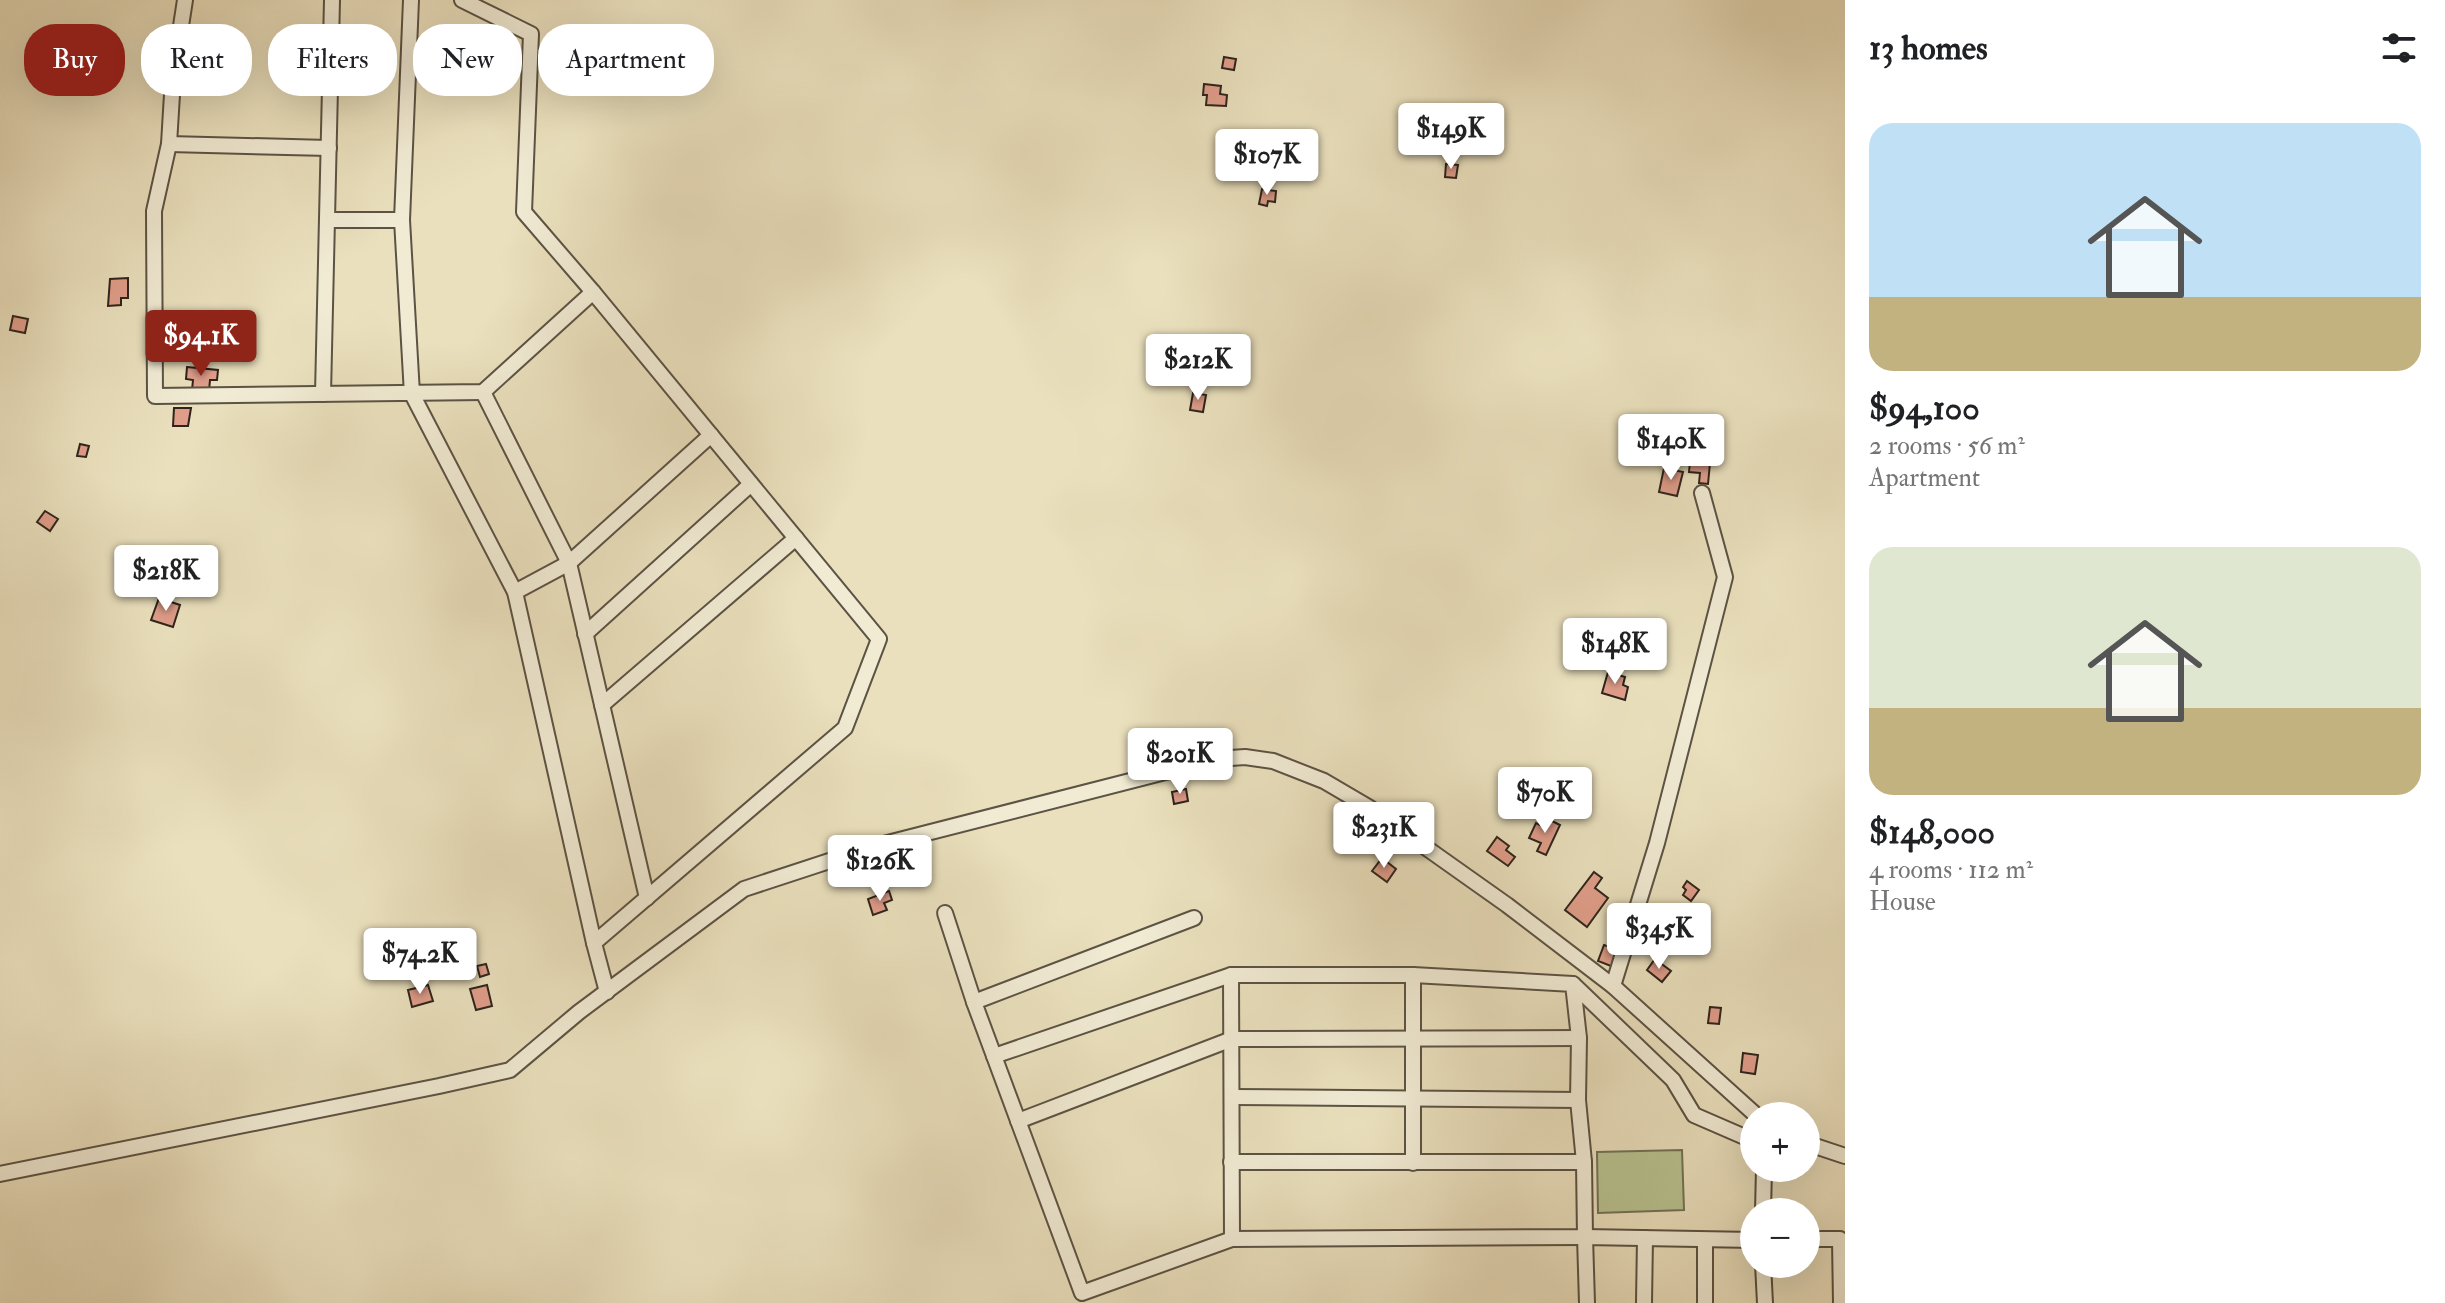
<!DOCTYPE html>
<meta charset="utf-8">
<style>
body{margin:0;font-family:"IM FELL Double Pica",serif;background:#f2f2f2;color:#202124;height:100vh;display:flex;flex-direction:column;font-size:30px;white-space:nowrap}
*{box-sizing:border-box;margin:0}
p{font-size:26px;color:#757577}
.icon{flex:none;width:44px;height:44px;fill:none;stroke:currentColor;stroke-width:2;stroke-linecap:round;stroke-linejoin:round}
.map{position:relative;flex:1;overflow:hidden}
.panel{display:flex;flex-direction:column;background:#fff;width:600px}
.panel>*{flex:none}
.hud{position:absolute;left:24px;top:24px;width:760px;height:72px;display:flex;gap:16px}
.tools{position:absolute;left:1740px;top:1102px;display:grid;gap:16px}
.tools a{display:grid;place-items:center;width:80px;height:80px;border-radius:50%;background:#fff;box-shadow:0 8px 32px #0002;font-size:40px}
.price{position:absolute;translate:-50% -68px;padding:0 18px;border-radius:8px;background:#fff;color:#222;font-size:26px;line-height:52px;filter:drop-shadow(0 2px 4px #0008)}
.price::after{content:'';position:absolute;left:50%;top:48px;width:24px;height:18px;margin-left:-12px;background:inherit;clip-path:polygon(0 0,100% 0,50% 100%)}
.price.active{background:#8f2418;color:#fff}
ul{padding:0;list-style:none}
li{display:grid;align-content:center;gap:16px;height:424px;padding:0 24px}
li span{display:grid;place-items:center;height:248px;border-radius:24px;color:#555}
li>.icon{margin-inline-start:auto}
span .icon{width:144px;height:144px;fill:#fffc;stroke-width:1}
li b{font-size:34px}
h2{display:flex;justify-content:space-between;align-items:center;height:96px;padding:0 24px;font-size:34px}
.pill{padding:0 28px;border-radius:32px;background:#fff;box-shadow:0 8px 32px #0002;font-size:28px;line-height:72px}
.pill.active{background:#8f2418;color:#fff}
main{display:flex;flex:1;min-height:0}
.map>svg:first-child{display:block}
</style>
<main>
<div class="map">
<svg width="1845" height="1303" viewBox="0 0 1845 1303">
<rect width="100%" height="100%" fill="#eae0bd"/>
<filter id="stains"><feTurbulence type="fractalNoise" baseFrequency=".0025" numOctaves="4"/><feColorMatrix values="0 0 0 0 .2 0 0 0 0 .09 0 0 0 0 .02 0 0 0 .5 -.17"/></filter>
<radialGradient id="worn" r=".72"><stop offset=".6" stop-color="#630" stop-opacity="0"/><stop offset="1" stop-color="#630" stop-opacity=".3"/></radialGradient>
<polygon fill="#b8c290" stroke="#727356" stroke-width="2" points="1682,1150 1684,1210 1598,1213 1597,1152"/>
<g fill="#e19e8b" stroke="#2d241b" stroke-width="2">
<polygon points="1224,57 1236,59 1234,70 1222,68"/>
<polygon points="1204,84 1221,86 1220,94 1227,95 1226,106 1206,105 1207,95 1203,95"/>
<polygon points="1446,164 1458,165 1456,178 1445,177"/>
<polygon points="1262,189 1276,191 1275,202 1268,201 1267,206 1259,204"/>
<polygon points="128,278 128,298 121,298 121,305 108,306 110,279"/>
<polygon points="13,316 28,319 25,333 10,330"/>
<polygon points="187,367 218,370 217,380 210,380 209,391 192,390 193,380 186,379"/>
<polygon points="1193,393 1206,395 1203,412 1190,410"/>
<polygon points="174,408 191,408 188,426 173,426"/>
<polygon points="80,444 89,446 86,457 77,456"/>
<polygon points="1690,462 1710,463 1708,484 1699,483 1700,473 1689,472"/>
<polygon points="1664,468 1683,472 1677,496 1659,492"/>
<polygon points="45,511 58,519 50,531 37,522"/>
<polygon points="159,598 180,605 173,627 151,620"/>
<polygon points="1608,672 1625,677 1623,685 1628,687 1625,700 1602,693"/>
<polygon points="1186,789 1188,801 1174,804 1172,792"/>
<polygon points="1548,819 1560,825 1546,855 1537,851 1541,843 1529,838 1536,823 1544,827"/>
<polygon points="1497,837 1509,846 1506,850 1515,857 1508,866 1487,851"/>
<polygon points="1382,858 1396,869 1387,882 1372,871"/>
<polygon points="1594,872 1602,878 1595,888 1608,898 1587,927 1565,910"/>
<polygon points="1687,881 1699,890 1691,901 1683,895 1686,890 1683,887"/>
<polygon points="889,891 892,900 884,903 887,910 873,915 868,899"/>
<polygon points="1604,945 1623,952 1616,968 1598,961"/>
<polygon points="1655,959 1671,971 1662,982 1647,970"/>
<polygon points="486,964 489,974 480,977 477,966"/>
<polygon points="428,985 433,1001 412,1007 408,990"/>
<polygon points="487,985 492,1006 476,1010 470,989"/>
<polygon points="1710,1007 1721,1008 1719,1024 1708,1023"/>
<polygon points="1743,1053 1758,1055 1755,1074 1741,1072"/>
</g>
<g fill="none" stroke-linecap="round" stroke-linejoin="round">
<defs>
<g id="street">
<polyline points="185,0 173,78 169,144 154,211 155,396 483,392 593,292 879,639 845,728 594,943 515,592 412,394 402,220 411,0"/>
<polyline points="462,0 531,34 524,212 593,292"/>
<polyline points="169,144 329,148"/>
<polyline points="327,220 402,220"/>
<polyline points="483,392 569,563 647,898"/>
<polyline points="323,394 332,0"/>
<polyline points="515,592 569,563 711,435"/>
<polyline points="585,634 751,484"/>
<polyline points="602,705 796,538"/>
<polyline points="945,913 974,1002"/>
<polyline points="1194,918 974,1002 1082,1293 1232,1239"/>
<polyline points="594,943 607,992"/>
<polygon points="1231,975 1413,975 1573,984 1579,1038 1578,1100 1584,1162 1585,1237 1232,1239"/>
<polyline points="1413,975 1413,1163"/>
<polyline points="1573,984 1673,1080 1694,1115 1754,1141"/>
<polyline points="1613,986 1657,843 1725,577 1702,493"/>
<polyline points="994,1056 1231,975"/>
<polyline points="1233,1097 1578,1100"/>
<polyline points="1018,1121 1232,1039 1579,1038"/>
<polyline points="1806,1143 1845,1156"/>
<polyline points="1231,1162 1584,1162"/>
<polyline points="0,1174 439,1086 510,1070 579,1012 744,889 872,847 1216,759 1245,757 1273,761 1324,781 1370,808 1507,905 1613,986 1757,1116"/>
<polyline points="1763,1212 1764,1168"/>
<polyline points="1806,1239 1840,1239 1841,1303"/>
<polyline points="1705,1240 1705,1303"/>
<polyline points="1763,1264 1765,1303"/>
<polyline points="1587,1303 1585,1237 1754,1240"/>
<polyline points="1644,1303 1645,1238"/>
</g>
</defs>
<use href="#street" stroke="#5c5344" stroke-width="18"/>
<use href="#street" stroke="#f1ebd4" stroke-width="14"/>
</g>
<rect width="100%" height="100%" filter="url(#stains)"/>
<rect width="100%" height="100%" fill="url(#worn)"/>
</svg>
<div class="tools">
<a>+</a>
<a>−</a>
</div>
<b class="price" style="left:1451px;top:171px">$149K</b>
<b class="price" style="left:1267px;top:197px">$107K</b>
<b class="price active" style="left:201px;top:378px">$94.1K</b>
<b class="price" style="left:1198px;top:402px">$212K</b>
<b class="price" style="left:1671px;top:482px">$140K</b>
<b class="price" style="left:166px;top:613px">$218K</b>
<b class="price" style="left:1615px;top:686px">$148K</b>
<b class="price" style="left:1180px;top:796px">$201K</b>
<b class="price" style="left:1545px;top:835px">$70K</b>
<b class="price" style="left:1384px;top:870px">$231K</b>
<b class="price" style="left:880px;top:903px">$126K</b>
<b class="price" style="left:1659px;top:971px">$345K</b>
<b class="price" style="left:420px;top:996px">$74.2K</b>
<div class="hud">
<a class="pill active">Buy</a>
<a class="pill">Rent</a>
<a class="pill">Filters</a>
<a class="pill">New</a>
<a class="pill">Apartment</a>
</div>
</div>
<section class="panel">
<h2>13 homes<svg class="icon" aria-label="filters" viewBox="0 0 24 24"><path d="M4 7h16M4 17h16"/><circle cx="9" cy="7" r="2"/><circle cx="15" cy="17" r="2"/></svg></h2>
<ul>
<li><span style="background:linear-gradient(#bfe0f5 70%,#c2b280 0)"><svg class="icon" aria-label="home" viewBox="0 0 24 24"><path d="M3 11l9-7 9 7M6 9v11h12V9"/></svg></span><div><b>$94,100</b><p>2 rooms · 56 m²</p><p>Apartment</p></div></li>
<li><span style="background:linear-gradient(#dfe7d0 65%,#c2b280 0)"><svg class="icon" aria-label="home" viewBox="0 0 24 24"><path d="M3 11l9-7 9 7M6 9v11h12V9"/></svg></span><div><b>$148,000</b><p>4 rooms · 112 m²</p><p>House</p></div></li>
</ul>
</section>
</main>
